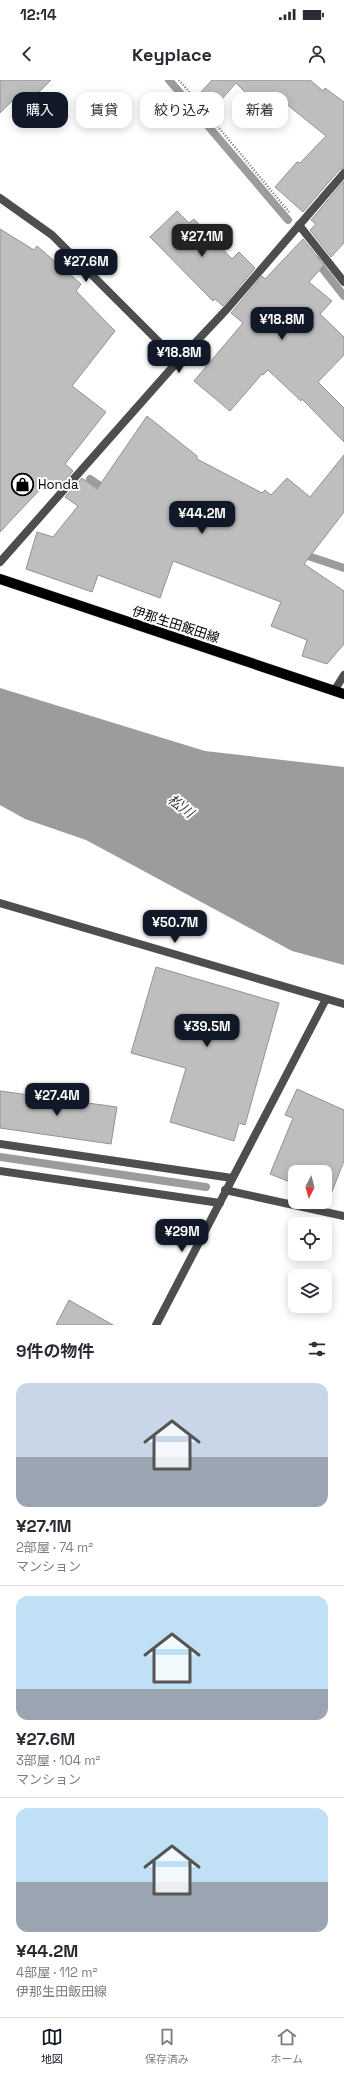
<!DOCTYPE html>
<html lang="ja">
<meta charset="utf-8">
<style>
body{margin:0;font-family:"Space Grotesk","Noto Sans JP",sans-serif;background:#f7f7f7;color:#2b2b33;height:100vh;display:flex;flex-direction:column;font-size:15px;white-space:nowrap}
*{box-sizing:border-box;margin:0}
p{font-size:13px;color:#7c7c81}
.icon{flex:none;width:22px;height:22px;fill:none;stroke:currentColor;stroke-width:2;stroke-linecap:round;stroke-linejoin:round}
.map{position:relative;height:1245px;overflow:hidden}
.panel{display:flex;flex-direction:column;background:#fff;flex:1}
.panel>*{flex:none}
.guide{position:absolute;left:12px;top:12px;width:320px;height:36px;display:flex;gap:8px}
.needle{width:26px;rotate:186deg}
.fabs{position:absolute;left:288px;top:1085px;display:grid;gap:8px}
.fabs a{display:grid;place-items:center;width:44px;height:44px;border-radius:8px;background:#fff;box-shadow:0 2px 10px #0003;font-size:20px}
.price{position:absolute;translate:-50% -34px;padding:0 9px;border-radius:8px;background:#111827;color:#fff;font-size:13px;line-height:26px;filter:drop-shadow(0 1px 2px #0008)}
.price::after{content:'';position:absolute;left:50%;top:24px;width:12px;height:9px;margin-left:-6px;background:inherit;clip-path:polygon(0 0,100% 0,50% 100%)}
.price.active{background:#222;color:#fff}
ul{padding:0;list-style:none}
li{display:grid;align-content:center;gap:8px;height:212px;padding:0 16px}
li+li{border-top:1px solid #e1e1e2}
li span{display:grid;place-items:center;height:124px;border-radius:12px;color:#555}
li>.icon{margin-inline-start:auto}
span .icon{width:72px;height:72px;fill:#fffc;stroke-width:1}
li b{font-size:17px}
h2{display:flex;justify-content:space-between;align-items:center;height:48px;padding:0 16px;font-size:17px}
.chip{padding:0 14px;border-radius:12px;background:#fff;box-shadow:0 2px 10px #0003;font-size:14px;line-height:36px}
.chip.active{background:#111827;color:#fff}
.status{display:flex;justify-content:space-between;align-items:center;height:28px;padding:0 20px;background:#fff;direction:ltr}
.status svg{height:11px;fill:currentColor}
header{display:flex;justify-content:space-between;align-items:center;height:52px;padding:0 16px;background:#fff;font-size:18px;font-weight:600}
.tab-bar{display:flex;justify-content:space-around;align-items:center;height:56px;border-top:1px solid #e1e1e2;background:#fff;font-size:11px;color:#7c7c81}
.tab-bar a{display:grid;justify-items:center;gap:2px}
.tab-bar .active{color:#111827}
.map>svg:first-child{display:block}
</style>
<div class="status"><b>12:14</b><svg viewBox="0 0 49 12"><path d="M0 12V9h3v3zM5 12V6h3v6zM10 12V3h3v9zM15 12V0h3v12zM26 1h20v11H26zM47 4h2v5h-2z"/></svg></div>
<header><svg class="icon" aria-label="back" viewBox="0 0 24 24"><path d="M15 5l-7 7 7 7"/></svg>Keyplace<svg class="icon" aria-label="person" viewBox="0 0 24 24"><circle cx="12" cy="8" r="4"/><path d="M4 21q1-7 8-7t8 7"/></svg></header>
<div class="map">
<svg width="344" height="1245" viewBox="0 0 344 1245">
<rect width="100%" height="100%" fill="#fff"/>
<polygon fill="#9c9c9c" points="0,608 205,671 344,687 344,885 292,871 86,760 25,739 0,725"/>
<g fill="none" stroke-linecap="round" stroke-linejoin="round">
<g stroke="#9c9c9c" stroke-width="8">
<polyline points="169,0 288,140"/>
<polyline points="315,179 344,216"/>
<polyline points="90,399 108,411"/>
<polyline points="299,473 344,488"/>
<polyline points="0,1077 206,1107"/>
</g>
</g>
<g fill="#bebebe" stroke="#929292">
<polygon points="0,0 51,0 27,24 18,15 0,33"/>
<polygon points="212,0 310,0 323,11 325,8 344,22 344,88 340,89 303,132 275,107 297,82 300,83 326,56 274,14 261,28 236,3 215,27 200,13"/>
<polygon points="344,101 344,163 331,177 310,150 316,144 311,140"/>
<polygon points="177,131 189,143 194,139 232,179 239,172 255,188 223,226 215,219 213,221 150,157"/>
<polygon points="0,149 34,170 37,166 81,204 76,211 115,251 72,306 106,332 65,384 73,391 57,410 47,402 0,452"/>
<polygon points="303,159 324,185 309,202 332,221 320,234 344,257 344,275 318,302 344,328 344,362 302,319 301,321 268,290 263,295 262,294 230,331 194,301 243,243 231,233 262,196 265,199"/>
<polygon points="147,336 197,376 197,379 262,413 265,410 271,415 287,398 310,417 344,375 344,432 304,484 344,511 344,564 327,584 302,576 307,560 271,546 281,522 173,481 160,518 98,495 92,512 26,489 37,452 53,457 78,426 65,417 82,398 97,409"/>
<polygon points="156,887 279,923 245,1045 239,1043 234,1061 170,1042 186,988 131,973"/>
<polygon points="297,1009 344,1030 344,1081 329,1119 325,1117 325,1092 295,1092 295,1104 270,1094 293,1038 285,1035"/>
<polygon points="0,1011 117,1027 111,1064 0,1048"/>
<polygon points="69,1220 113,1245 56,1245"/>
</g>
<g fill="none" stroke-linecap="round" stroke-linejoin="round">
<defs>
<polyline id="primary" points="0,499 344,614"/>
</defs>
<use href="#primary" stroke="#dbdbdb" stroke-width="11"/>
<polyline stroke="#707070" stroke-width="2.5" stroke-dasharray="1 2" stroke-linecap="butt" points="179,0 289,132"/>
<g stroke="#4e4e4e" stroke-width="8">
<polyline points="0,118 52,155 178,281"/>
<polyline points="299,145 344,202"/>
<polyline points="0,482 178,281 227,229 344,93"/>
<polyline points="334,611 344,595"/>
<polyline points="0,823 344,924"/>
<polyline points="0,1064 232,1098"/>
<polyline points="0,1091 220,1123"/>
<polyline points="225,1110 344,1136"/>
<polyline points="156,1245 326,919"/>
</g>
<use href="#primary" stroke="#000" stroke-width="10"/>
</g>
<defs>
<symbol id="shop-ring" viewBox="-11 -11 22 22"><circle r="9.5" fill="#fff" stroke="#000" stroke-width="1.5"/><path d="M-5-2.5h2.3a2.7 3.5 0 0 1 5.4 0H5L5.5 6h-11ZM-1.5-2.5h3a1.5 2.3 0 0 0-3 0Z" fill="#000"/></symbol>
</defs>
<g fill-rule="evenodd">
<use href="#shop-ring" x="10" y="392" width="25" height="25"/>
</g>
<g text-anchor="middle" stroke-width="4" stroke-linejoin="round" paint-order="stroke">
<g font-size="13" fill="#000" stroke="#fff" text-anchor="start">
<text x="38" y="409">Honda</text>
</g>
<g font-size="13" fill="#000" stroke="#fff">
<text transform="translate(176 544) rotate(18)" y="5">伊那生田飯田線</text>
</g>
<g font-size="14" font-style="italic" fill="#3d3d3d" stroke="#fff">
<text transform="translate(181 726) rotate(37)" y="5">松川</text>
</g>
</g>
</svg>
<div class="fabs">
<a><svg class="needle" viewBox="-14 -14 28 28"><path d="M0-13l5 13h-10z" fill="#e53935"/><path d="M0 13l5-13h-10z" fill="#7c7c81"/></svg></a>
<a><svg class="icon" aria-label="locate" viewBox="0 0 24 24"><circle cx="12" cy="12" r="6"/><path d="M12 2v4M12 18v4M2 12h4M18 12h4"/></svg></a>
<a><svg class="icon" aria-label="layers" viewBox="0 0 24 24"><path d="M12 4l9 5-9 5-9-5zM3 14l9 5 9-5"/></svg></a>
</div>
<b class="price active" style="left:202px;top:178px">¥27.1M</b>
<b class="price" style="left:86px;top:203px">¥27.6M</b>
<b class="price" style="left:282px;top:261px">¥18.8M</b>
<b class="price" style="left:179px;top:294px">¥18.8M</b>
<b class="price" style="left:202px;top:455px">¥44.2M</b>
<b class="price" style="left:175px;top:864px">¥50.7M</b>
<b class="price" style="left:207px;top:968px">¥39.5M</b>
<b class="price" style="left:57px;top:1037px">¥27.4M</b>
<b class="price" style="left:182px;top:1173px">¥29M</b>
<div class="guide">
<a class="chip active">購入</a>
<a class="chip">賃貸</a>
<a class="chip">絞り込み</a>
<a class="chip">新着</a>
</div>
</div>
<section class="panel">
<h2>9件の物件<svg class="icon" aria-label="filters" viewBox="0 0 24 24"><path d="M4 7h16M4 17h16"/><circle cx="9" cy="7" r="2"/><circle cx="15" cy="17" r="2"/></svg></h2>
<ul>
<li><span style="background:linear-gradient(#c9d6e8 60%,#9aa5b1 0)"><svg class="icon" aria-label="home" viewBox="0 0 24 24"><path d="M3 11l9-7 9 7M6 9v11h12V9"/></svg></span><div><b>¥27.1M</b><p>2部屋 · 74 m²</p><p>マンション</p></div></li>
<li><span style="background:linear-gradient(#bfe0f5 75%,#9aa5b1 0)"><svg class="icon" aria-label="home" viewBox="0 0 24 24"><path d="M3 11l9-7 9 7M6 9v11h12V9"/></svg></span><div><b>¥27.6M</b><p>3部屋 · 104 m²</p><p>マンション</p></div></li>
<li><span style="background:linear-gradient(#bfe0f5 60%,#9aa5b1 0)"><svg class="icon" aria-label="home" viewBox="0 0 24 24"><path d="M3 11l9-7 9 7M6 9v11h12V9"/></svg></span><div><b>¥44.2M</b><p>4部屋 · 112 m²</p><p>伊那生田飯田線</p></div></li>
</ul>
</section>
<nav class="tab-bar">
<a class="active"><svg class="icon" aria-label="map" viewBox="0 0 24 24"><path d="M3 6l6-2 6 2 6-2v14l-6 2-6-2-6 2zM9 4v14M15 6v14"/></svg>地図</a>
<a><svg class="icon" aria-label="saved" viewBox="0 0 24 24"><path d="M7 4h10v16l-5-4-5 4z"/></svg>保存済み</a>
<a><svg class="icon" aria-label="home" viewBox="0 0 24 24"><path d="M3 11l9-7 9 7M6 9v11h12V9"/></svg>ホーム</a>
</nav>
